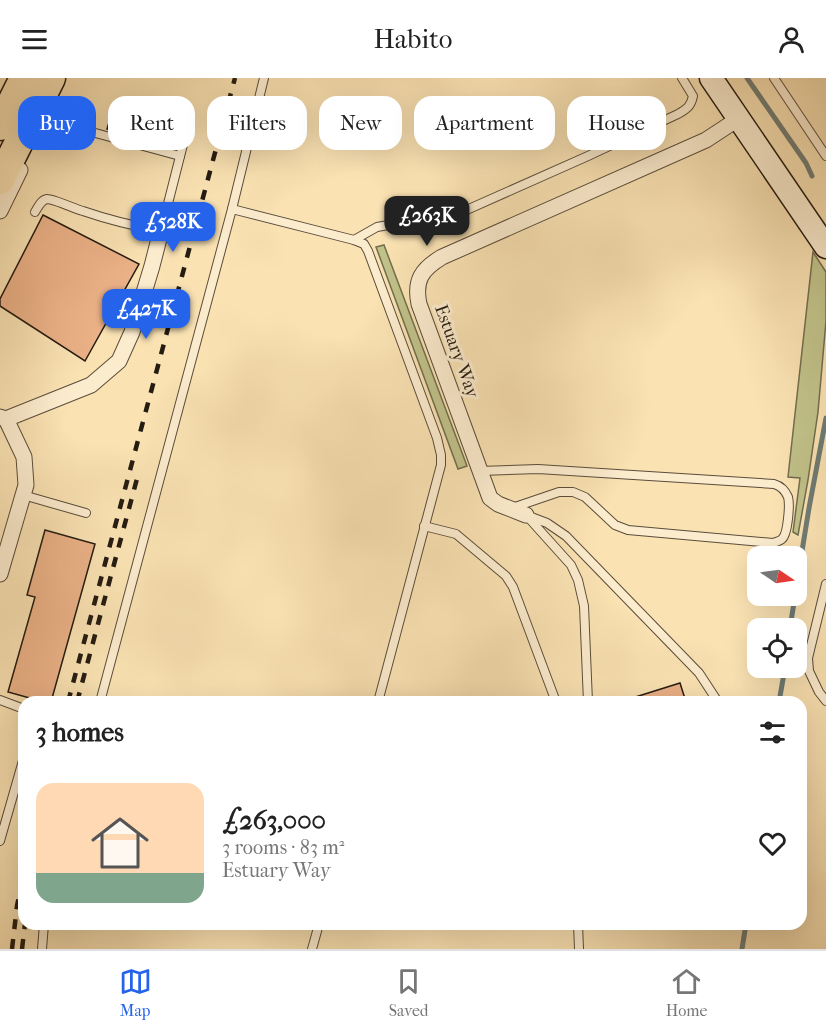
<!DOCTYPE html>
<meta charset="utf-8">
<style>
body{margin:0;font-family:"IM FELL French Canon",serif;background:#f2f2f2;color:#222;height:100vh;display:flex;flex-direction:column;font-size:22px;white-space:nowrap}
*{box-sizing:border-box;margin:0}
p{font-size:20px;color:#767676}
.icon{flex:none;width:33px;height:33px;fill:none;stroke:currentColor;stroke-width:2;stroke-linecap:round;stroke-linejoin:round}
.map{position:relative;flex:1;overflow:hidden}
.details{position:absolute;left:18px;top:618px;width:789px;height:234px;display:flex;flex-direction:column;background:#fff;border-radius:18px;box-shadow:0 6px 24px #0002}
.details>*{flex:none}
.top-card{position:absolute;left:18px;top:18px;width:790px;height:54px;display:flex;gap:12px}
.needle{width:39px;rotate:103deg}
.fabs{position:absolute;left:747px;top:468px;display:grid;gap:12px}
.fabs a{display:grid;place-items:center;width:60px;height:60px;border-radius:12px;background:#fff;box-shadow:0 6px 24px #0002;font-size:30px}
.price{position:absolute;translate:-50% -51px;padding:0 14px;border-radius:12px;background:#2563eb;color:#fff;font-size:20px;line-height:39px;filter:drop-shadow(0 2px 3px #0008)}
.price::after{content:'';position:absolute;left:50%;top:36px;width:18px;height:14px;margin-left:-9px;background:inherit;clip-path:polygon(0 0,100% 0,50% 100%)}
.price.on{background:#222;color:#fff}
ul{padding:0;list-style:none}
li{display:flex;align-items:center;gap:18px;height:150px;padding:0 18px}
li+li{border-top:2px solid #e0e0e0}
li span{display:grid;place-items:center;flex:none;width:168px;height:120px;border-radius:18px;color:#555}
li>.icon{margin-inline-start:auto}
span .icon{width:72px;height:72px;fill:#fffc;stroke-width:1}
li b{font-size:26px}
h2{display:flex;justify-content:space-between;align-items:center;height:72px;padding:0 18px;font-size:26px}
.pill{padding:0 21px;border-radius:18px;background:#fff;box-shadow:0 6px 24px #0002;font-size:21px;line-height:54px}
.pill.on{background:#2563eb;color:#fff}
header{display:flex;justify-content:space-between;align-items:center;height:78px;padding:0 18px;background:#fff;font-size:27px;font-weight:600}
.dock{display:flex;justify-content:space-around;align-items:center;height:84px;border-top:2px solid #e0e0e0;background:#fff;font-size:16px;color:#767676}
.dock a{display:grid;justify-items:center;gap:3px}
.dock .on{color:#2563eb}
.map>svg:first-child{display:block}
</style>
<header><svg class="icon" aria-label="menu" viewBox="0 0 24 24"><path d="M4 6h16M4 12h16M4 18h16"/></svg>Habito<svg class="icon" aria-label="person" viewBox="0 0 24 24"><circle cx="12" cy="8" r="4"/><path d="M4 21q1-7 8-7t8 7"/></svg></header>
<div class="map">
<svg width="826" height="871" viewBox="0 0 826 871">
<rect width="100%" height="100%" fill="#fae2b3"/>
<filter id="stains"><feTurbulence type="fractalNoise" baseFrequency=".00333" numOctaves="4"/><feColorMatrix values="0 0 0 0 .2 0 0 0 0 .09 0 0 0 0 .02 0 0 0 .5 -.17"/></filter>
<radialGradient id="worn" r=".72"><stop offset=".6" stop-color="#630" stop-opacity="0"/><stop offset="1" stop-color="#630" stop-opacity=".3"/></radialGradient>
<g fill="#c1c28a" stroke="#726e4e" stroke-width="1.5">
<polygon points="384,167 467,388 458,391 376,169"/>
<polygon points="813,174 826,194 826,243 818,334 808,402 798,457 793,454 800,400 788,399"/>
</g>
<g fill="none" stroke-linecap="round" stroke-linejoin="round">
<g stroke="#6f7c74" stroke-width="5">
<polyline points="747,0 806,85 812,98"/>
<polyline points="796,510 809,430 826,340"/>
<polyline points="790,550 795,518"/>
<polyline points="779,624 785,590"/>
<polyline points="742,871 746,846"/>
</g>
</g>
<g fill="#ebb187" stroke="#241b11" stroke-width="1.5">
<polygon points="114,28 176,46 169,69 107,51"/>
<polygon points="43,137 139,186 85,283 0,228 0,221"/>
<polygon points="45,452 95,466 51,624 44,624 8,614 35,519 27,517"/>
<polygon points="680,605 686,624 630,624 629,621"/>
</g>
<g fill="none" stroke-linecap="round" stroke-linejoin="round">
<defs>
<g id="lane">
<polyline points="774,0 826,78"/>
<polyline points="88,53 180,78"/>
<polyline points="232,131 264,0"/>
<path d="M35 134C38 129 41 122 47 121 54 121 75 131 83 133 109 142 134 148 161 153L188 47"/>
<path d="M354 162 377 149 462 134 588 78 678 36C687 31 691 28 693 18L682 0"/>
<path d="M479 393 538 391 774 406C781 408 785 412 788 419 790 426 788 456 782 461 780 463 776 464 773 465L628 452 615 447 585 419 573 414H559L512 430"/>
<polyline points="23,417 86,435"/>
<polyline points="424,448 456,456 506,498 513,509 556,624"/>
<polyline points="826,506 808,580 809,593 819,614 826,623"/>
<polyline points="0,622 24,631"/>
<polyline points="100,624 232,131 354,162 364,166 368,173 437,360 441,377 441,387 378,624"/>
<polyline points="588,624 584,528 578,502 571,487 526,437 547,445 566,458 699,595 718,624"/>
<polyline points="0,763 24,679"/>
<polyline points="578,846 579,871"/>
<polyline points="42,871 44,846"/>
<polyline points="312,871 319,846"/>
</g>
<g id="street">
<polyline points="0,133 20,92"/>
<polyline points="0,339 6,341 24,379 26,407 0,496"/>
<polyline points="6,341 91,307 119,283 132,254 152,188 161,153"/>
<path d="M526 437 498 426 490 420 419 226C414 202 422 191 442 179L706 62 738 41"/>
</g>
<polyline id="secondary" points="711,0 826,169"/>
<g id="highway">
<polyline points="0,48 24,0"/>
<polyline points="0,102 51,0"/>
</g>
</defs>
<use href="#lane" stroke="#5a4d3a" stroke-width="10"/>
<use href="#street" stroke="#5a4d3a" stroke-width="17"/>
<use href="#secondary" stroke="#241b11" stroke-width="25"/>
<use href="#highway" stroke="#241b11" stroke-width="31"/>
<use href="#lane" stroke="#fcecce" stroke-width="8"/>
<use href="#street" stroke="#fcecce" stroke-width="15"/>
<use href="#secondary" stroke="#fcecce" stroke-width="22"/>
<use href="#highway" stroke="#fae2b3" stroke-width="28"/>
<g stroke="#241b11" stroke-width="4.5" stroke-dasharray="10 10" stroke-linecap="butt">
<polyline points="68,624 235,0"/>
<polyline points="77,624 138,397"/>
<polyline points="12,871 17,828 24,793"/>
<polyline points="22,871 25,846"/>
</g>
</g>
<g text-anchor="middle" stroke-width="6" stroke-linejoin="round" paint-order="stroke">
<g font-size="18" fill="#241b11" stroke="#fcecce">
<text transform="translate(457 273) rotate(70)" y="6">Estuary Way</text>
</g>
</g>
<rect width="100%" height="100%" filter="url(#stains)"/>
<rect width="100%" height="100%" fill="url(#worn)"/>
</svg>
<div class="fabs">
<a><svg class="needle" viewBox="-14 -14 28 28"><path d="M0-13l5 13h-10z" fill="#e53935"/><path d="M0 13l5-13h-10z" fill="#767676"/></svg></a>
<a><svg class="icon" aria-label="locate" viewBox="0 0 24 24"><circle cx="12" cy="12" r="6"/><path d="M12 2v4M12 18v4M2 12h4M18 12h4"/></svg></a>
</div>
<b class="price on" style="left:427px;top:169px">£263K</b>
<b class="price" style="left:173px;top:175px">£528K</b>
<b class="price" style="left:146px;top:262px">£427K</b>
<div class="top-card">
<a class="pill on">Buy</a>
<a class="pill">Rent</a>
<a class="pill">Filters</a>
<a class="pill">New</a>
<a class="pill">Apartment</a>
<a class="pill">House</a>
</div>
<section class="details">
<h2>3 homes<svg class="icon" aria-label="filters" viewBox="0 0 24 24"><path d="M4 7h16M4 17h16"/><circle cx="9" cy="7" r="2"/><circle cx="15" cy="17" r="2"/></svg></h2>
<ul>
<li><span style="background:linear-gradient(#ffd9b3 75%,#7fa58c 0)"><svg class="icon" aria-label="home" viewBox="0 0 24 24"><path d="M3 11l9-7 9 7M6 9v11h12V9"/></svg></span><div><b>£263,000</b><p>3 rooms · 83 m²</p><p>Estuary Way</p></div><svg class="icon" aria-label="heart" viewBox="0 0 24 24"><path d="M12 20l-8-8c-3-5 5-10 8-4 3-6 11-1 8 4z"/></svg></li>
</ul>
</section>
</div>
<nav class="dock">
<a class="on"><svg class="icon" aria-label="map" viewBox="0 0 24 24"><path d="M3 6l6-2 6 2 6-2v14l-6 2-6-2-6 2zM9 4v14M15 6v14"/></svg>Map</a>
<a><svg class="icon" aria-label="saved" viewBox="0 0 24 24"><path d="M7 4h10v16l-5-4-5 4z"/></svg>Saved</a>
<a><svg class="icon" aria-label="home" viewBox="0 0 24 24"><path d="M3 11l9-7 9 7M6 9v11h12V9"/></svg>Home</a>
</nav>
